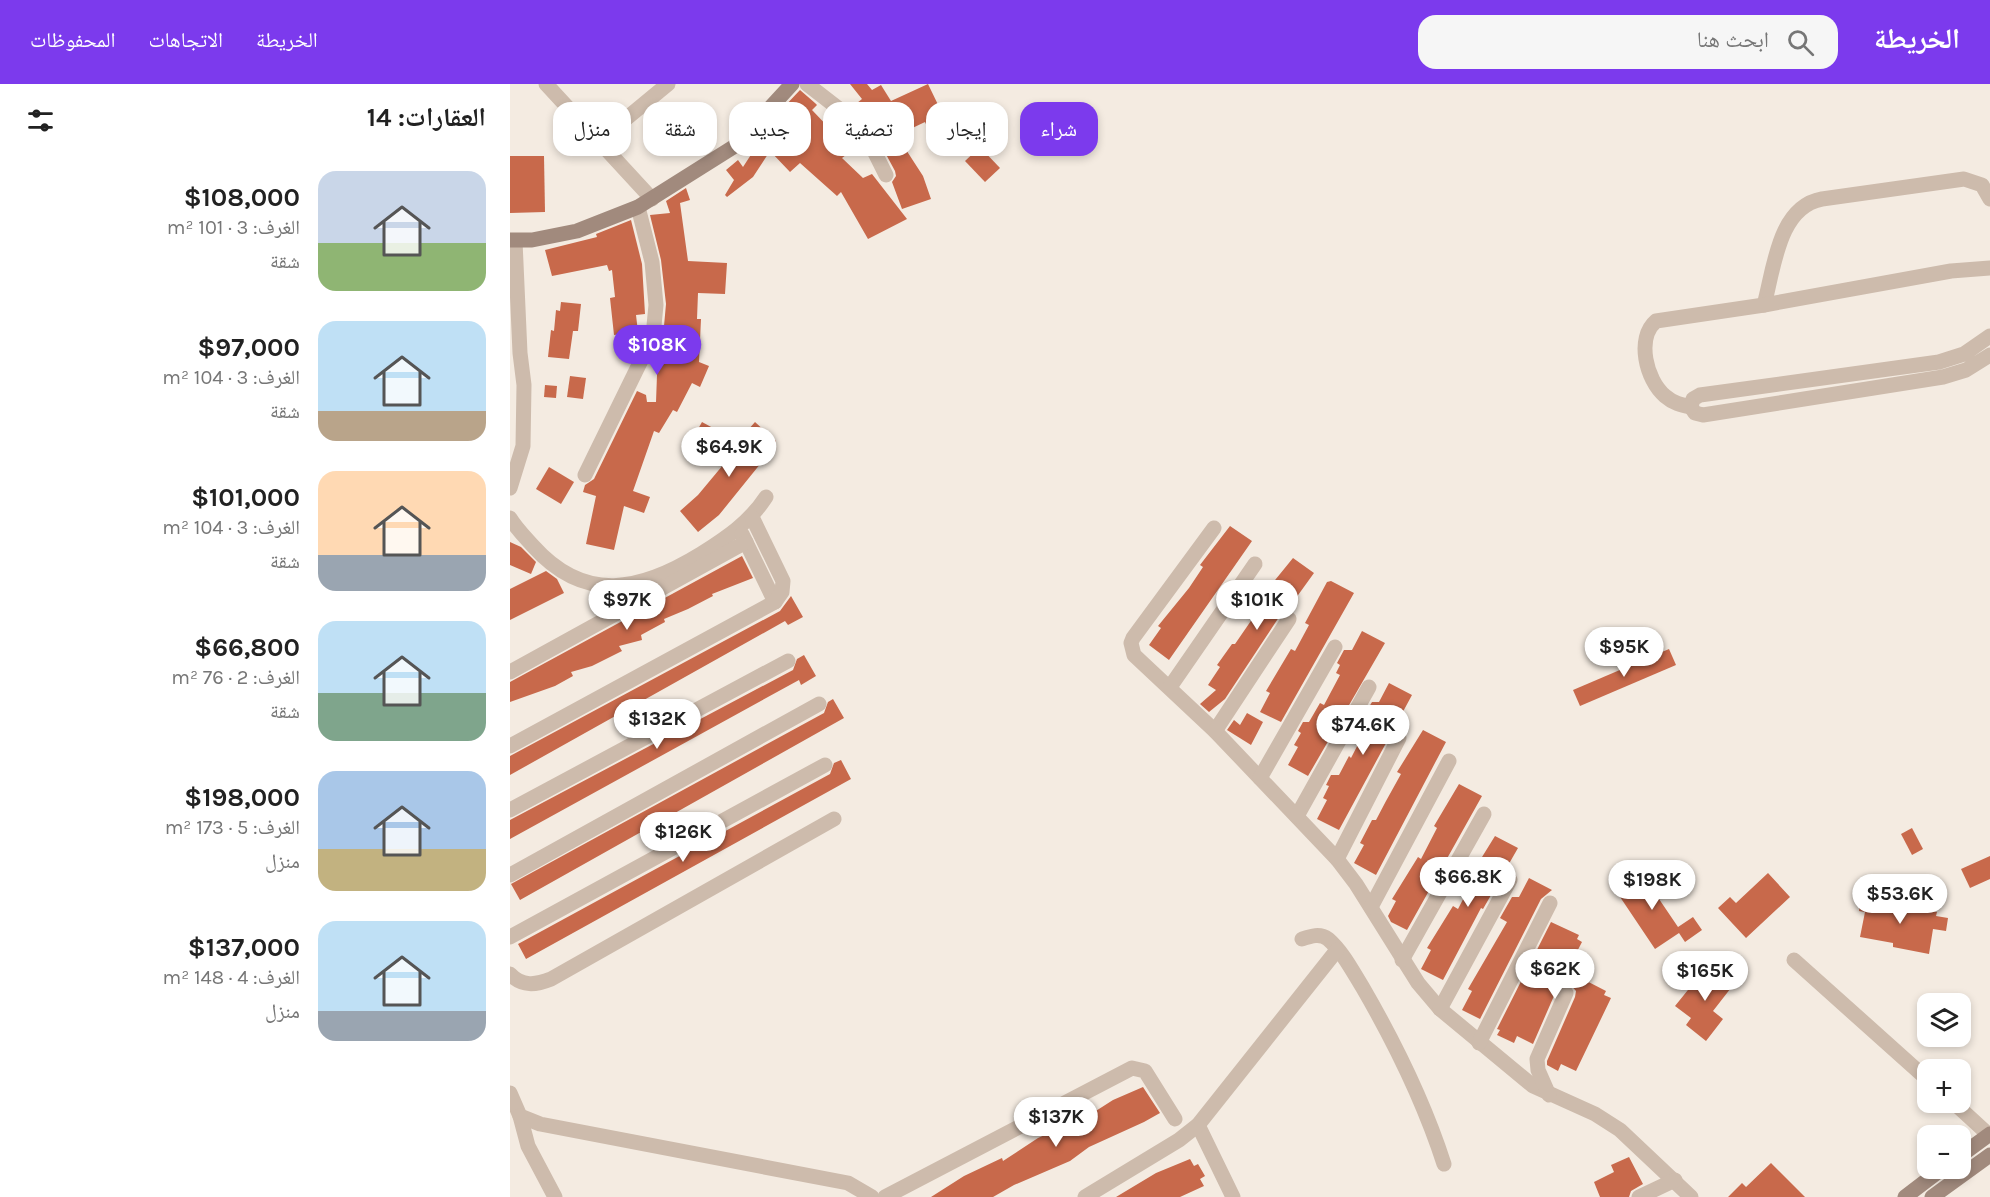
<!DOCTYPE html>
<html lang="ar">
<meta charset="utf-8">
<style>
body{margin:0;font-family:Karla,"Noto Naskh Arabic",sans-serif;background:#f6f6f6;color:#222;direction:rtl;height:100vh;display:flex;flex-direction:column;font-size:22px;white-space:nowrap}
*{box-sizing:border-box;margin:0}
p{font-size:20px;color:#767676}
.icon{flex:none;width:33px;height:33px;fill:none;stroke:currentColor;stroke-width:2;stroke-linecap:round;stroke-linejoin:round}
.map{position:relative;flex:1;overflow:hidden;direction:ltr}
.side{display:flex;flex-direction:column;background:#fff;width:510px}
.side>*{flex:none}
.guide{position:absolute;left:18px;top:18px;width:570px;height:54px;direction:rtl;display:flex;gap:12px}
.buttons{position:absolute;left:1407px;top:909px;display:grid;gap:12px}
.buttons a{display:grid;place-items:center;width:54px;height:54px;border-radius:12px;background:#fff;box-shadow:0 3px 9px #0003;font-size:30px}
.price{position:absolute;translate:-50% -51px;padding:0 14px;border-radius:21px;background:#fff;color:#222;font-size:20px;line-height:39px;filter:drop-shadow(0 2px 3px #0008)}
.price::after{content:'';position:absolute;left:50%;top:36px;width:18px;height:14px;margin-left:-9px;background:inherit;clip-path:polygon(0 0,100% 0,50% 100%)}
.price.on{background:#7c3aed;color:#fff}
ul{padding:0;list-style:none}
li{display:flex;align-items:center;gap:18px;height:150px;padding:0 24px}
li span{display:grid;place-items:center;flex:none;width:168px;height:120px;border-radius:18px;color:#555}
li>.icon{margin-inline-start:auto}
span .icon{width:72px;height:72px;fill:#fffc;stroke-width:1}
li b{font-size:26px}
h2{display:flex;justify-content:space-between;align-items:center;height:72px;padding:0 24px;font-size:26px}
.pill{padding:0 21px;border-radius:18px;background:#fff;box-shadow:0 3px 9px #0003;font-size:21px;line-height:54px}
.pill.on{background:#7c3aed;color:#fff}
header{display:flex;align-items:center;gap:36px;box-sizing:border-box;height:84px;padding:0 30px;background:#7c3aed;color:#fff}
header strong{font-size:28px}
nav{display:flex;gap:33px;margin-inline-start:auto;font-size:21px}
.search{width:420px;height:54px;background:#f6f6f6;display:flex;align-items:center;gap:15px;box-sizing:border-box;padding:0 21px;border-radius:18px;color:#767676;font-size:22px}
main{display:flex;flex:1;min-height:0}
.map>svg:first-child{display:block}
</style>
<header>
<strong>الخريطة</strong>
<div class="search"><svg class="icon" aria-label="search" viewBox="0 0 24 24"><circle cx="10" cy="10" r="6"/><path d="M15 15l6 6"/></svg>ابحث هنا</div>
<nav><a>الخريطة</a><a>الاتجاهات</a><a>المحفوظات</a></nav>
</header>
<main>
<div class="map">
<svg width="1480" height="1113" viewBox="0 0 1480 1113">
<rect width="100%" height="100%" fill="#f4ebe1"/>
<g fill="#c8694b">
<polygon points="340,0 357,0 362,6 371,1 381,17 418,0 433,31 439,28 445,40 437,44 442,55 426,62 415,38 394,48 397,55 391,58 413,92 421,115 392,125 382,98 386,92 385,87 358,37 356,38 342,23 352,15"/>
<polygon points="290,6 305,19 307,21 302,26 323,48 333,40 335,42 341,51 336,55 344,65 332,74 353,94 362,90 397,135 358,155 331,108 327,112 290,79 280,88 260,67 243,93 217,113 215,111 224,96 216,86 228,76 233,83 246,63 279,31 273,24"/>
<polygon points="470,63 490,84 475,98 455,77"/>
<polygon points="0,72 34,72 35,128 0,129"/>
<polygon points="176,104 180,116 170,119 178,177 217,179 215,210 188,209 187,235 191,235 189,278 199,282 190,303 182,299 167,328 163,326 149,349 144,347 123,407 140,413 134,429 114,422 104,466 76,460 86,412 73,408 75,401 84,395 127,307 136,311 137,318 146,318 148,264 153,253 156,220 151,176 140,131 160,129 156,117"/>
<polygon points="121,136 132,180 135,230 126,231 128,248 104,251 100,214 105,213 102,186 99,187 97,181 42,192 35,166 87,153 86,150"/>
<polygon points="51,218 71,220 68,247 63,247 59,275 38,273 41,246 44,247 46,226 50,227"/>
<polygon points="60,292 76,294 73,315 57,313"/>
<polygon points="35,301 47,302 46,314 34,313"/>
<polygon points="192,338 203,344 194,360 183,354"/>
<polygon points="245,338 266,357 249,376 251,379 209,431 188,448 170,427 188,411 218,375 215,372"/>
<polygon points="39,383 64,398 51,420 26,405"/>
<polygon points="720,442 742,457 659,576 639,561 651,544 648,542 679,504 693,483 690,481"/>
<polygon points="0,458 11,463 26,478 21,490 0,481"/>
<polygon points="232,472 243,494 202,510 203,512 178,525 154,535 155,538 131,551 132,556 109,562 112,567 82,582 61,588 63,592 45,602 0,618 0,598"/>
<polygon points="783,474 804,489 778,525 771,530 715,615 699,628 690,620 706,606 698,601 710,583 707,581 722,560 725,560 756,515 752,512"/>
<polygon points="36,487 47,495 54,509 0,536 0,505"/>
<polygon points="821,497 844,509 771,638 750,628 760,609 756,607 781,565 785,567 799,541 795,539 817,498"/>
<polygon points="281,512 293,533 278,541 275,537 0,691 0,672 270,527"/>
<polygon points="852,547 875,559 798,692 778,681 788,663 784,661 791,649 788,647 793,638 799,638 810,619 814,621 830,591 826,589 830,581 827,579 834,566 842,566"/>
<polygon points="1159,565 1166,581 1070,622 1063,606"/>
<polygon points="294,571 306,592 291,601 289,596 0,755 0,736 283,586 287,575"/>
<polygon points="879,599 902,611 829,746 807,735 817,716 813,714 819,702 816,701 821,691 829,691 839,672 841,674 857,643 854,641 859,630 856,628 862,618 869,618"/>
<polygon points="323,615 334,634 10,816 1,800 314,629 318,618"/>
<polygon points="737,629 753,638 741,661 717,646 724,636 730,641"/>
<polygon points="913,646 936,658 866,791 844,779 854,761 850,759 862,736 866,736 876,717 891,690 887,688"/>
<polygon points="331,676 341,695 16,875 8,860 320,690 324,679"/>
<polygon points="949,700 972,712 897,846 881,838 878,832 886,817 882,815 908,773 911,775 927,744 924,742"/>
<polygon points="1402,744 1413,765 1402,771 1391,750"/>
<polygon points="985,752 1008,764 973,825 971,824 933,896 911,885 921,866 917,864 943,822 948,825 963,796 959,794"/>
<polygon points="1480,772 1480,795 1460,804 1451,785"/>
<polygon points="1128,784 1168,843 1183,833 1192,846 1175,858 1169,849 1145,865 1102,801"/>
<polygon points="1258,789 1280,813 1236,854 1208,824 1220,813 1226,819"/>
<polygon points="1019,794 1042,806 1031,815 970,935 952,926 962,907 958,905 997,838 990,834 1002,813 1009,813"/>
<polygon points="1351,814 1427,828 1426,832 1438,834 1436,847 1423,845 1419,870 1383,863 1383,859 1350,853 1355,828 1349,827"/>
<polygon points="1041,838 1069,851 1067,855 1072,858 1059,883 1065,887 1063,890 1096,907 1094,911 1101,914 1066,987 1051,980 1048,987 1037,981 1037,977 1065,913 1066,907 1060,900 1054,899 1047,905 1023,960 1007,952 1004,959 987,951 990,946 987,945"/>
<polygon points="1199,880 1224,900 1203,927 1213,935 1196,957 1176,941 1181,934 1165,922"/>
<polygon points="633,1003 650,1029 634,1038 579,1063 560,1077 504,1101 483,1113 421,1113 454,1092 492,1074 493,1077 528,1054 566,1037 567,1039 603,1016"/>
<polygon points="1119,1073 1133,1100 1121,1107 1119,1113 1090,1113 1084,1098 1104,1088 1101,1081"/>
<polygon points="680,1075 684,1082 688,1080 695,1092 690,1095 694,1102 670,1113 606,1113 646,1089"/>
<polygon points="1261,1079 1295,1113 1218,1113 1232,1099 1236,1103"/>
</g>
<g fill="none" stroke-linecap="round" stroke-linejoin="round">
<g stroke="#cdbbac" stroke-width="15">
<polyline points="36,0 142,115"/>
<polyline points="297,0 342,35 362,63 376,91"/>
<polyline points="89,57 158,0"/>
<path d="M1254 221C1264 185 1268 123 1312 115L1454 95 1472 101 1480 115"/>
<polyline points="1480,252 1454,270 1429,278 1190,311 1183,315 1181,323 1185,329 1193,331 1433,293 1456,286 1480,271"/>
<path d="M1181 323C1171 321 1163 319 1155 312 1136 296 1126 254 1146 237L1254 221 1441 187 1480 184"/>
<polyline points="75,391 143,252 146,221 142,178 128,123"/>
<polyline points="0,404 13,362 14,301 10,269 5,157"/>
<path d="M0 434C6 444 15 453 23 462 75 520 131 507 191 470 216 454 239 439 256 413"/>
<polyline points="704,444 623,554 621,559 624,571 705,647 827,775 846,800 908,899 930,925 1023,1002 1085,1030 1110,1046 1181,1113"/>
<polyline points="232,450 265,518"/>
<polyline points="0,588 236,458"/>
<polyline points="660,603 745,480"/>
<polyline points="705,647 779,535"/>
<polyline points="0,662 265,518 272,508 273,497 242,433"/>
<polyline points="750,694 825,563"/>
<polyline points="0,726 278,577"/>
<polyline points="787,732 859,603"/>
<polyline points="827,775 889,654"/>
<polyline points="0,791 309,620"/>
<polyline points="861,823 939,677"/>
<polyline points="0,853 315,681"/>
<path d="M792 855C801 852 810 849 818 855 833 868 843 888 853 904 886 961 914 1018 934 1080"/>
<polyline points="892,876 974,730"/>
<polyline points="1284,876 1418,996"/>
<path d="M0 890C12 903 26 901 41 895L324 735"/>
<polyline points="930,925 1000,796"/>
<polyline points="969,959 1040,819"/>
<polyline points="0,1009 10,1032 30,1040 338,1099 362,1113"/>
<polyline points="1039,1011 1028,986 1027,975 1056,909"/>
<polyline points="1443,1018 1479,1051"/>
<polyline points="10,1032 18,1062 45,1113"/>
<polyline points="688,1041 723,1113"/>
<polyline points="375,1113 622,984 635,987 665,1035"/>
<polyline points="575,1113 669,1056 688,1041 827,866"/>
<polyline points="1129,1113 1165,1096"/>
</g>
<g stroke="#a18a7d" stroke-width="15">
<polyline points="0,156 22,156 67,147 128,123 225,62 282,0"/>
<polyline points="1450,1072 1480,1050"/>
<polyline points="1395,1113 1433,1084"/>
<polyline points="1422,1113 1480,1071"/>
</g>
</g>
</svg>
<div class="buttons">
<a><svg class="icon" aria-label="layers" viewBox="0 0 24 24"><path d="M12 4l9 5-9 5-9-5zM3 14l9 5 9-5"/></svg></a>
<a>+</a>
<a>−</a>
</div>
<b class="price on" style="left:147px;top:292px">$108K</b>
<b class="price" style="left:219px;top:394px">$64.9K</b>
<b class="price" style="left:117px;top:547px">$97K</b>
<b class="price" style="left:747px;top:547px">$101K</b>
<b class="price" style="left:1114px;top:594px">$95K</b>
<b class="price" style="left:147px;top:666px">$132K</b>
<b class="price" style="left:853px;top:672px">$74.6K</b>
<b class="price" style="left:173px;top:779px">$126K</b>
<b class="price" style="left:958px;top:824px">$66.8K</b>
<b class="price" style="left:1142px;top:827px">$198K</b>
<b class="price" style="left:1390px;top:841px">$53.6K</b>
<b class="price" style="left:1045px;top:916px">$62K</b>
<b class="price" style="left:1195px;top:918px">$165K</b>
<b class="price" style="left:546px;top:1064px">$137K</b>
<div class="guide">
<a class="pill on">شراء</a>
<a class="pill">إيجار</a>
<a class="pill">تصفية</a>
<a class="pill">جديد</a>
<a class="pill">شقة</a>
<a class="pill">منزل</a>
</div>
</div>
<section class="side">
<h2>العقارات: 14<svg class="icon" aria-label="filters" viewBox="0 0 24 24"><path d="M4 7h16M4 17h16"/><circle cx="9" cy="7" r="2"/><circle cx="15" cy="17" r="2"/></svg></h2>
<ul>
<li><span style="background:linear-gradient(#c9d6e8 60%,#8fb573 0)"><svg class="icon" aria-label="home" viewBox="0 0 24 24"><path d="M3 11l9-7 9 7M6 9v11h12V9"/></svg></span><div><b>$108,000</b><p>الغرف: 3 · 101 m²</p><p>شقة</p></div></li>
<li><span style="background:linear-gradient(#bfe0f5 75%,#b9a48a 0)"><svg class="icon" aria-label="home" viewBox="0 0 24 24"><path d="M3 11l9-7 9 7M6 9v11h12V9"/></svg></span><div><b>$97,000</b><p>الغرف: 3 · 104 m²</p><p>شقة</p></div></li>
<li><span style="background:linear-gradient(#ffd9b3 70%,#9aa5b1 0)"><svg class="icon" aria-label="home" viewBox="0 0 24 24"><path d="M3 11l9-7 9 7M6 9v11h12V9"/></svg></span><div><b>$101,000</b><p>الغرف: 3 · 104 m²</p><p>شقة</p></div></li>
<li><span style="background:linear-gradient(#bfe0f5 60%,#7fa58c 0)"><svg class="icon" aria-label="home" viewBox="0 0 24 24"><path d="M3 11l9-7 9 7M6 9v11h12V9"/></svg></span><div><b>$66,800</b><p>الغرف: 2 · 76 m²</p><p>شقة</p></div></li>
<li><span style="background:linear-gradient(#a9c7e8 65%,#c2b280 0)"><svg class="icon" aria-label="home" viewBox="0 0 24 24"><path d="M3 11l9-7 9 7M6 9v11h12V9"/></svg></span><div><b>$198,000</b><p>الغرف: 5 · 173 m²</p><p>منزل</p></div></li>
<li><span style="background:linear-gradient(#bfe0f5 75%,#9aa5b1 0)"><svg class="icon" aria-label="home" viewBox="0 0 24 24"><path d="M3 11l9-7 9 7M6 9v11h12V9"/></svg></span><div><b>$137,000</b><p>الغرف: 4 · 148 m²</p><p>منزل</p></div></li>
</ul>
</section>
</main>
